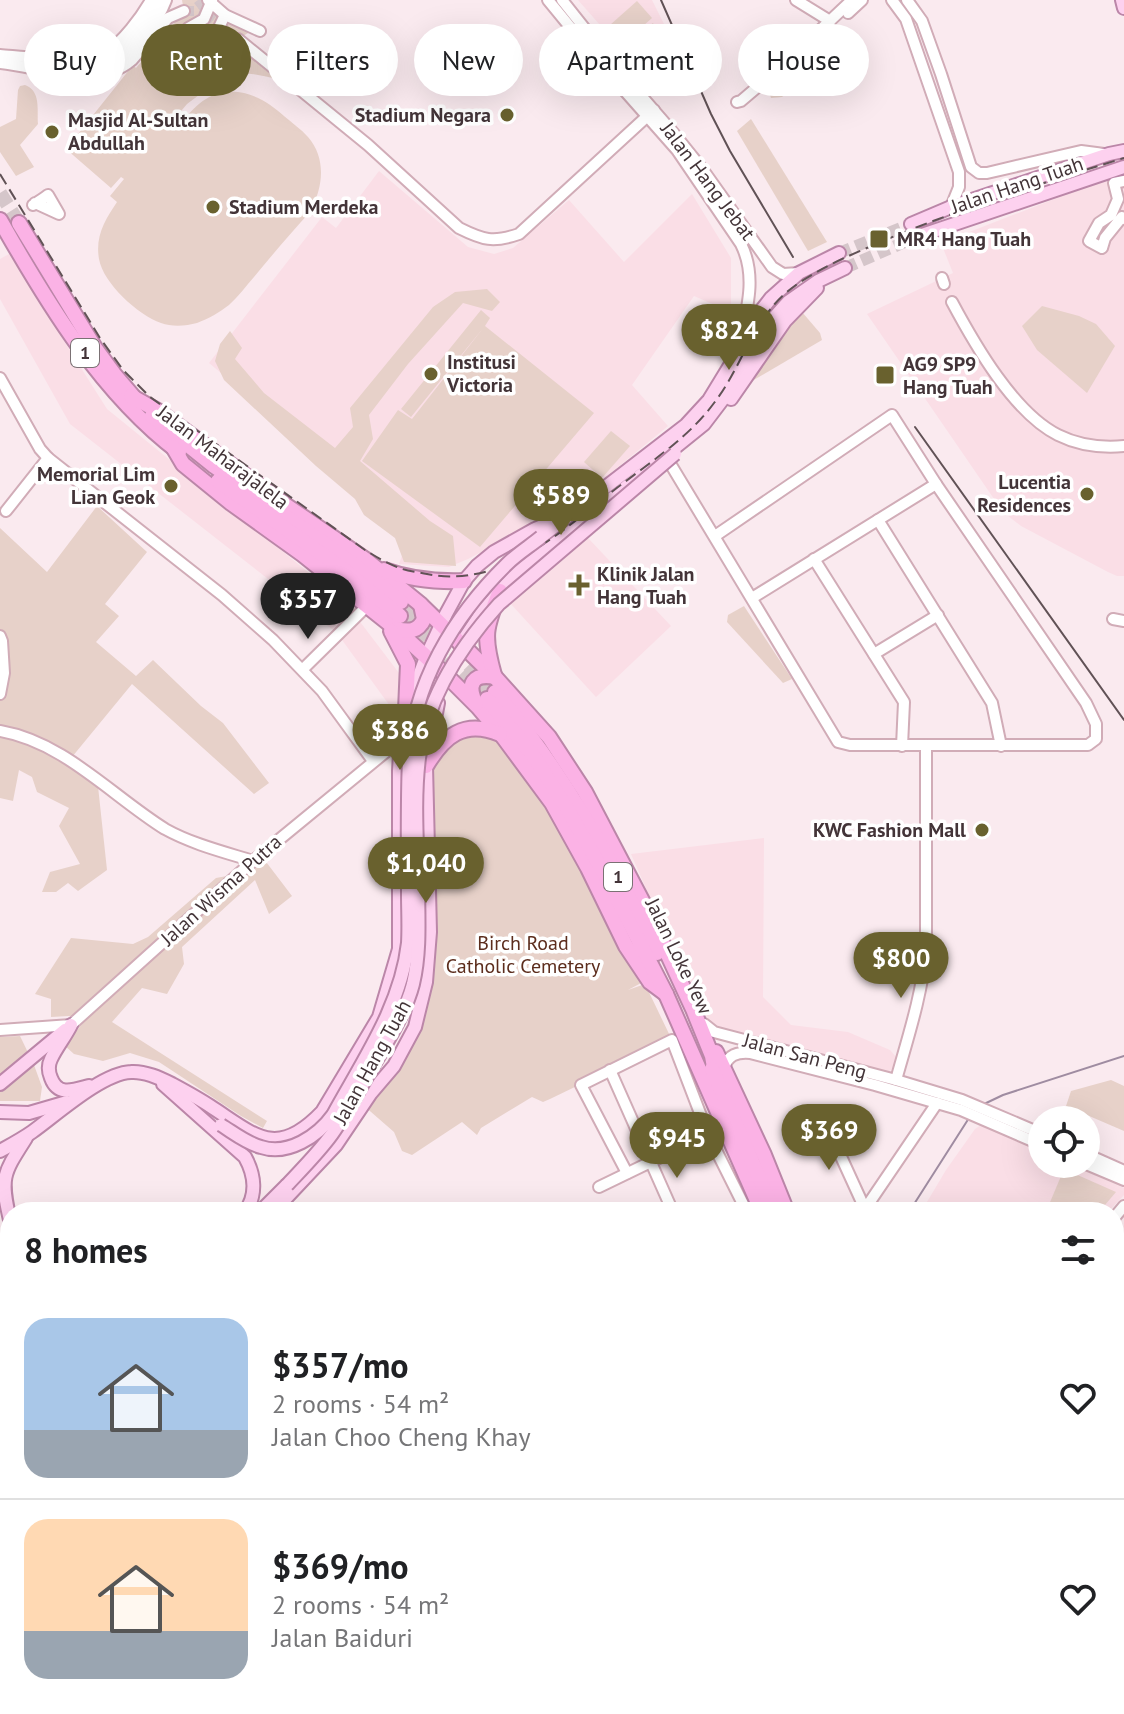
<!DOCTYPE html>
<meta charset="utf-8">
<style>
body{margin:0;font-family:"PT Sans",sans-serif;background:#f6f6f6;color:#202124;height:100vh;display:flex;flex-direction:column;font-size:30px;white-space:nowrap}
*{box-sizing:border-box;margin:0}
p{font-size:26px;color:#757577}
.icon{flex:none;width:44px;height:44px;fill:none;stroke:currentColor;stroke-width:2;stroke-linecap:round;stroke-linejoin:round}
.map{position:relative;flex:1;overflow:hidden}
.sheet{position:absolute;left:0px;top:1202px;width:1124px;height:512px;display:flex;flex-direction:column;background:#fff;border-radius:32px 32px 0 0;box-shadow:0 8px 32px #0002}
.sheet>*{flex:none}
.guide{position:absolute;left:24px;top:24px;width:1076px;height:72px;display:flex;gap:16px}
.fabs{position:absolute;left:1028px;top:1106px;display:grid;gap:16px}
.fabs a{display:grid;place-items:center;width:72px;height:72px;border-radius:50%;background:#fff;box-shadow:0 8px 32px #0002;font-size:40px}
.price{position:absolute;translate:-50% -68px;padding:0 18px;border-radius:28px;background:#69612e;color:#fff;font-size:26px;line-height:52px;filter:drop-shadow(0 2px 4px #0008)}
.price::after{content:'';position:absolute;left:50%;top:48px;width:24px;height:18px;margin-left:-12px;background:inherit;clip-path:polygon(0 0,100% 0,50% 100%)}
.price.current{background:#222;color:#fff}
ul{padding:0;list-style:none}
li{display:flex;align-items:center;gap:24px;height:200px;padding:0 24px}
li+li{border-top:2px solid #e0e0e0}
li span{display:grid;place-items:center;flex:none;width:224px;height:160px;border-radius:24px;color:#555}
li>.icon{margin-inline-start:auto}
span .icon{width:96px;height:96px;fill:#fffc;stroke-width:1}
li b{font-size:34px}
h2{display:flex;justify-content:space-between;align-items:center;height:96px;padding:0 24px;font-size:34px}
.tag{padding:0 28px;border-radius:36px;background:#fff;box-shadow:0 8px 32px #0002;font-size:28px;line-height:72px}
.tag.current{background:#69612e;color:#fff}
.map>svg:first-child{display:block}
</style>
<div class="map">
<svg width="1124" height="1714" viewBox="0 0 1124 1714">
<rect width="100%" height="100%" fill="#faeaef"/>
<g fill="#fadee6">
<polygon points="578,0 652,0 688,72 660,93"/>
<polygon points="379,171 468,247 494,254 513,248 569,200 624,262 692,194 731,258 731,312 694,296 632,385 668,426 573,504 468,559 449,567 399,564 409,537 329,463 209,363 322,217 336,228"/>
<polygon points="1124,175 1124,576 1117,576 1108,572 1021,526 1003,512 867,314 953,273 941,243 1075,191"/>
<polygon points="9,254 107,409 345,602 402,677 405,703 395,713 337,633 70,424 0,299 0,259"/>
<polygon points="588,538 671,626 596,697 510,603 547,568"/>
<polygon points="764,838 763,997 791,1025 848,1032 890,1050 897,1058 894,1068 885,1074 714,1027 702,1017 631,854"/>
<polygon points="981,1125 1042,1151 1042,1164 1070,1164 1124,1188 1124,1195 1108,1212 921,1212 946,1170 975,1129"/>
</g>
<g fill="#e7d1c9">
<path d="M182 0H213L226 9 260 26 233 42 276 79C250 72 226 69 202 83L199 95 187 104 177 116 183 120C190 113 197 104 206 99 234 82 263 97 284 116 292 123 301 129 308 137 327 159 323 188 310 212 291 233 272 255 254 277 246 286 238 297 229 305 220 312 208 319 197 323 186 326 172 327 161 323 138 315 103 283 99 259 95 236 105 220 117 202L110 196 124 179 121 177 111 188 66 149 133 65 136 68 184 12Z"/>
<polygon points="637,1 652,18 625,42 610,25"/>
<polygon points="653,23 677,69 667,76 657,79 628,49 631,41"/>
<polygon points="823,39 844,62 838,66 827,57 782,97 771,98 768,88"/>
<path d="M25 85C41 91 37 109 38 124L20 145 34 167 16 176 0 152V127L16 119 18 90 20 86Z"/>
<polygon points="751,119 827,242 808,251 737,131"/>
<polygon points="487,289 500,302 492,311 463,303 408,364 369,415 373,439 360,461 430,521 453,536 456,566 404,562 395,538 364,515 355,499 316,466 224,380 215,361 220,344 230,331 242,348 235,359 264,393 335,448 353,427 350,408 433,307 455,292"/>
<polygon points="1042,306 1079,316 1096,324 1115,346 1087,393 1037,350 1022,326"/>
<polygon points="481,310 490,318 485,326 594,413 480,547 362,461 398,410 412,419 484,327 411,417 401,409"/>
<polygon points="802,312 820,333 822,340 752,381 793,319"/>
<polygon points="611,431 630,446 602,478 584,462"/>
<polygon points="97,506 147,552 105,604 119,616 96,642 136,676 153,660 201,706 223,723 269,783 254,794 132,684 72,757 97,777 107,870 78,891 68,883 56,892 42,892 50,872 80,864 59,826 69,808 37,792 32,777 19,770 13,801 0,798 0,528 47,572"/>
<polygon points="744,606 792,679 783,683 727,622 728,615"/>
<polygon points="457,733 501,734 542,793 643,982 628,990 645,984 672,1040 550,1099 543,1102 532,1097 481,1128 477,1135 462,1122 412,1155 402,1151 394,1132 363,1105 394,1066 426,982 431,764"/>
<polygon points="257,850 292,896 269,914 255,880 182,947 184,964 167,994 142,988 112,1022 267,1121 263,1128 241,1116 159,1062 130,1053 103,1061 74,1054 64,1045 84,1022 69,1016 51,1017 51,999 35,994 71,938 133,944 148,937 216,878 227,876"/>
<polygon points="20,1036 34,1065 42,1087 40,1101 0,1101 0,1037"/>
<polygon points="1111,1080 1124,1086 1124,1131 1066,1106 1071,1091"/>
<polygon points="1064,1169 1116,1192 1099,1212 1058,1212 1048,1207"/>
<polygon points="10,1549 10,1704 582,1704 575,1714 0,1714 0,1560"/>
</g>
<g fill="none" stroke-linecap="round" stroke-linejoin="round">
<g stroke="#9f8ca1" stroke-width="2">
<polyline points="982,1105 1003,1095 1124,1056"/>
<polyline points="909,1212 969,1118"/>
<polyline points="660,1714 664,1704"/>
</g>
<g stroke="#d5c6ca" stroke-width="10" stroke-dasharray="10 5" stroke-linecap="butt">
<polyline points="198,0 212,18 238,39"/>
<polyline points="184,11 194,11 211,18"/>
</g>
<g stroke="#d5c6ca" stroke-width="12" stroke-dasharray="12 6" stroke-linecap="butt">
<polyline points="839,253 911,224"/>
<polyline points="845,268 916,237"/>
</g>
<g stroke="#d5c6ca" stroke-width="14" stroke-dasharray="14 7" stroke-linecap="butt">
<polyline points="0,193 19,223"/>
<polyline points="408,607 451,647 495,692"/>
<polyline points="400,616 445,656 487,699"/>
</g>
<defs>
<g id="minor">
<polyline points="208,0 225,15 260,31"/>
<path d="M548 0 594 56 677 150 741 244C757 276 747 309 740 342"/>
<polyline points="562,0 605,54 670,129 703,170 772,267 783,274 799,273"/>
<polyline points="796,0 830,21"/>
<polyline points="892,0 906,19 959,172 959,187 951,207"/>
<polyline points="907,0 922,21 941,74 971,167 979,173 987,173 1081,151 1104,154"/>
<polyline points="848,13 862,0"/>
<polyline points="188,28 204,19 212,0"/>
<path d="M238 39 368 145 459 228C483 240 493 243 519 234L654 110"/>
<polyline points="211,44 225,15"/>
<path d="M0 55C27 57 83 64 106 52 122 43 142 16 151 0"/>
<path d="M105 60C128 49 147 22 159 0"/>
<path d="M0 63C42 67 96 91 132 60L168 18 184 11"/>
<path d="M109 66C131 57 158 22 166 0"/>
<polyline points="737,102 741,101 782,66 852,0"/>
<polyline points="1124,181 1114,183 1118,199 1111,215 1099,223 1089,241 1102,248 1105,238 1122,217 1124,219"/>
<path d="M33 205C38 202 43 199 48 195L59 214 35 203"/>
<polyline points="942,278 944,284"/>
<path d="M952 302C975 345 1014 413 1058 435 1078 445 1102 448 1124 446"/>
<polyline points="0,378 40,449 48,458"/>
<polyline points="665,455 838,742 850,745 1088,745 1096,739 1096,724 1086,703 936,484 892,415 715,536"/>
<polyline points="6,511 48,458 222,595 273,640 322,691 373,761"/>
<polyline points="878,520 992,703 1001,746"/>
<polyline points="814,559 904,702 902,746"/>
<polyline points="752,598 936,484"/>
<polyline points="1113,619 1124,621"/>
<polyline points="0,636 2,641 4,673 0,694"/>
<polyline points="874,654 938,615"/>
<polyline points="303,669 367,606"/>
<path d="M0 731C64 742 112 796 165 829 192 844 224 852 253 861"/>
<polyline points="704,1024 714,1032 896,1080 962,1100 1042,1134"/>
<polyline points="0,1030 71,1025 253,861 393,746 401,735"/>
<path d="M724 1069C727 1055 737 1052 750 1053L875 1085 961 1110 1042 1145"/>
<polyline points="610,1070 673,1212"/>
<path d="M896 1080C908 1037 922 995 926 950V746"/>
<polyline points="822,1115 865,1209"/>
<polyline points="1086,1154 1124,1171"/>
<polyline points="1086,1164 1124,1180"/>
<polyline points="627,1173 581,1085 672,1040 708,1134 747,1212"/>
<polyline points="599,1187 725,1126"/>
<polyline points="863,1212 937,1103"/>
<polyline points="1114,1218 1124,1206"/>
<polyline points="1114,1370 1124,1365"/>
<polyline points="1114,1424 1124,1443"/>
<polyline points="1114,1463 1124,1482"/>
<polyline points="1114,1548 1124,1543"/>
<polyline points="1114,1659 1124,1677"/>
<polyline points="807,1704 813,1714"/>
<polyline points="1114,1714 1124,1707"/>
</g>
<g id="major">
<polyline points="1122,0 1124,8"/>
<polyline points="911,224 951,207 1109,154 1124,151"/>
<polyline points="916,237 1124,167"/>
<polyline points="731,399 785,321 817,288"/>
<polyline points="541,537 686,425 709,400 731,364 753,321 771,298 799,273 839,253"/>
<polyline points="460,645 482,612 517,572 574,529 704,424 723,399 762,331 788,302 818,281 845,268"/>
<path d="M71 1025C65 1037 56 1048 51 1059 48 1065 48 1071 51 1078 58 1097 74 1090 89 1086"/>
<polyline points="0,1084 65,1030"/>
<path d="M163 1084 245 1157C255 1175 257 1195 245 1212"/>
<polyline points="0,1112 29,1113 67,1102"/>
<path d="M0 1151C11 1145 22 1139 32 1132 56 1115 102 1073 131 1072 145 1071 160 1078 172 1084 185 1091 198 1098 210 1106 255 1135 276 1160 322 1112L379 1017 399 949V771L401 735 406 710 426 657 446 614 464 581 477 566 494 552 535 529 573 513"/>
<polyline points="260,1212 287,1185"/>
<polyline points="273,1212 336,1145 371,1093 394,1066 415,1027 426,982 430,932 426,766 438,703"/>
<path d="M10 1220C0 1177 3 1174 26 1138"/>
<polyline points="0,1256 10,1306"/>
<polyline points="0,1453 10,1400"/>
<polyline points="0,1548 10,1537"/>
</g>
<g id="highway">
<path d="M0 220C47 303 102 394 179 452"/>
<polyline points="19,223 95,348 114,374 137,401"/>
<polyline points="131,396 158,411 281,502 366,560 420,604 495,677 549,737 585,792 650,916 693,1009 712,1056 716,1078"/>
<polyline points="152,416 214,466 345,558 401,602"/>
<polyline points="173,447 183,464 231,503 302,554 396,629 448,677 478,707 501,734 552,803 588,868 626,946 650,982 666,994"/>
<polyline points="218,481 343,569 400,616"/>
<path d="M384 570C411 580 436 582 464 581"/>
<path d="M396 629C409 632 418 632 424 619L421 605"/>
<polyline points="391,631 408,664 406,710"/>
<path d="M494 675C483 636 485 628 500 591"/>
<path d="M495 692C562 770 612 860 657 953"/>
<polyline points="487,699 535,758 566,807 604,873 666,994 762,1212"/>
<path d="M476 704C466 684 473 673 495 677"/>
<path d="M426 766C444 736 464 719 500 734"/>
<polyline points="716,1052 764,1155 787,1212"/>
<polyline points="712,1069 774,1212"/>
<polyline points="999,1704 1006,1714"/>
<polyline points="1022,1704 1028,1714"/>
<polyline points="1039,1704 1045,1714"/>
</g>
</defs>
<use href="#minor" stroke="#d1acb7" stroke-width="14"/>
<use href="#major" stroke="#bb86a8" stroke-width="16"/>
<use href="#highway" stroke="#bb86a8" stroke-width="18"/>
<use href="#minor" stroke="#fff" stroke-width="10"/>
<use href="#major" stroke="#fdd1ef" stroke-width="12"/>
<use href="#highway" stroke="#fbb2e5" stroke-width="14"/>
<g stroke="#615256" stroke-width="2">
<polyline points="661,0 711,114 730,151 793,257"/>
<polyline points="915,427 1124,720"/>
</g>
<path stroke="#615256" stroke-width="2" stroke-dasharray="12 6" stroke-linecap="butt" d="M0 174 100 338 123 370 150 397 365 550C375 556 386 563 397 567 406 571 417 572 427 574 504 589 562 530 618 487 652 461 689 437 714 403 745 363 752 316 796 285 823 266 853 254 883 241 961 208 1043 183 1124 158"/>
<defs>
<g id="major-bridge">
<path d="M221 1125C234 1133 246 1143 261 1147 288 1156 318 1136 333 1115 363 1060 401 1006 408 943 409 927 408 910 408 894 408 850 407 805 409 760 412 684 454 616 507 564 517 554 530 546 541 537"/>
<path d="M287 1185C303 1168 319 1152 332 1134 348 1111 362 1085 376 1061 390 1037 406 1011 413 984 421 950 418 915 418 880 417 840 414 798 419 758 426 698 460 647 499 604L675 454"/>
<polyline points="0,1450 10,1453"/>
</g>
</defs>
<use href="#major-bridge" stroke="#bb86a8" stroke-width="16" stroke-linecap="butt"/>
<use href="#major-bridge" stroke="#fdd1ef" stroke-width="12"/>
</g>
<g fill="#69612e" stroke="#fff" stroke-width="3">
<circle cx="507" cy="115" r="8"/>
<circle cx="52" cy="132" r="8"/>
<circle cx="213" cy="207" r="8"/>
<rect x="869" y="229" width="20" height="20" rx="4"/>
<circle cx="431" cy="374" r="8"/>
<rect x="875" y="365" width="20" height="20" rx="4"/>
<circle cx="171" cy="486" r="8"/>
<circle cx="1087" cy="494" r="8"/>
<path d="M575 573h8v8h8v8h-8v8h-8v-8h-8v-8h8z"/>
<circle cx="982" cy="830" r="8"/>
</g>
<g text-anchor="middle" stroke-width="7" stroke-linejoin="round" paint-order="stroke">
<g fill="#fff" stroke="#7b7174" stroke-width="2">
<rect x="71" y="339" width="28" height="28" rx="6"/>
<rect x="604" y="863" width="28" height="28" rx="6"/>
</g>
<g font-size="18" font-weight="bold" fill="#433438">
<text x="85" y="359">1</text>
<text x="618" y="883">1</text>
</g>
<g font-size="20" font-weight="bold" fill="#433438" stroke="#fff" text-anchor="start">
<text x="491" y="122" text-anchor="end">Stadium Negara</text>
<text x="68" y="127">Masjid Al-Sultan<tspan x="68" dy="23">Abdullah</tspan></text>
<text x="229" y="214">Stadium Merdeka</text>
<text x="897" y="246">MR4 Hang Tuah</text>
<text x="447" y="369">Institusi<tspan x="447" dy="23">Victoria</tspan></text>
<text x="903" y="371">AG9 SP9<tspan x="903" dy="23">Hang Tuah</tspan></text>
<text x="155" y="481" text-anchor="end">Memorial Lim<tspan x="155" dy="23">Lian Geok</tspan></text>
<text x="1071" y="489" text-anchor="end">Lucentia<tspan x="1071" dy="23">Residences</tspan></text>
<text x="597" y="581">Klinik Jalan<tspan x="597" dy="23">Hang Tuah</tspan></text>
<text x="966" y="837" text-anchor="end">KWC Fashion Mall</text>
</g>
<g font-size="20" fill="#433438" stroke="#fff">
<text transform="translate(708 181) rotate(53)" y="7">Jalan Hang Jebat</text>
<text transform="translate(1017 185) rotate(-19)" y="7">Jalan Hang Tuah</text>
<text transform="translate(223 457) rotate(37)" y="7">Jalan Maharajalela</text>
<text transform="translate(221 890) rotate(-42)" y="7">Jalan Wisma Putra</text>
<text transform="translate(679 956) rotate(64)" y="7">Jalan Loke Yew</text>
<text transform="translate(805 1056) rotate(15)" y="7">Jalan San Peng</text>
<text transform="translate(372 1062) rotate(-61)" y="7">Jalan Hang Tuah</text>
</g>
<g font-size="20" fill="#5c2d1d" stroke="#fff">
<text x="523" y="950">Birch Road<tspan x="523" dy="23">Catholic Cemetery</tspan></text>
</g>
</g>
</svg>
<div class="fabs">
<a><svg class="icon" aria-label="locate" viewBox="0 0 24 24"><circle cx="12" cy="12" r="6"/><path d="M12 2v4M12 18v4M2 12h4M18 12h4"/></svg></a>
</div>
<b class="price" style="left:729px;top:372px">$824</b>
<b class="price" style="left:561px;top:537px">$589</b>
<b class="price current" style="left:308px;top:641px">$357</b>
<b class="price" style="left:400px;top:772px">$386</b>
<b class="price" style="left:426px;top:905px">$1,040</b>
<b class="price" style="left:901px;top:1000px">$800</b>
<b class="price" style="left:829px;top:1172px">$369</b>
<b class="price" style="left:677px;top:1180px">$945</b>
<div class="guide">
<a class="tag">Buy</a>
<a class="tag current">Rent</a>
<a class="tag">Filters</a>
<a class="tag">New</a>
<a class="tag">Apartment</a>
<a class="tag">House</a>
</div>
<section class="sheet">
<h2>8 homes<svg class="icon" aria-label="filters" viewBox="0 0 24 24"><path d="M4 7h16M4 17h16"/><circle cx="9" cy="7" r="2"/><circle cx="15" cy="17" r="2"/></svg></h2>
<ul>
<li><span style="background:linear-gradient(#a9c7e8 70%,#9aa5b1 0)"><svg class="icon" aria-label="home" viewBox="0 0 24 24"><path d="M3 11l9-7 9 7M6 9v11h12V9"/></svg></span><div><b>$357/mo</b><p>2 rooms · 54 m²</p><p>Jalan Choo Cheng Khay</p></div><svg class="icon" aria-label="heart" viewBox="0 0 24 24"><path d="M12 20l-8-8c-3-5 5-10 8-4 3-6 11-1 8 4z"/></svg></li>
<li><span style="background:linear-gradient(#ffd9b3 70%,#9aa5b1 0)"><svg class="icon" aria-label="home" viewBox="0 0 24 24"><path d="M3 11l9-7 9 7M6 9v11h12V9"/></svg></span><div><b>$369/mo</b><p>2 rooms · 54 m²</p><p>Jalan Baiduri</p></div><svg class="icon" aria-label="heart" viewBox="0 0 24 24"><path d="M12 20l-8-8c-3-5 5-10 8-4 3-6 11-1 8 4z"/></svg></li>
</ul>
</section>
</div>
